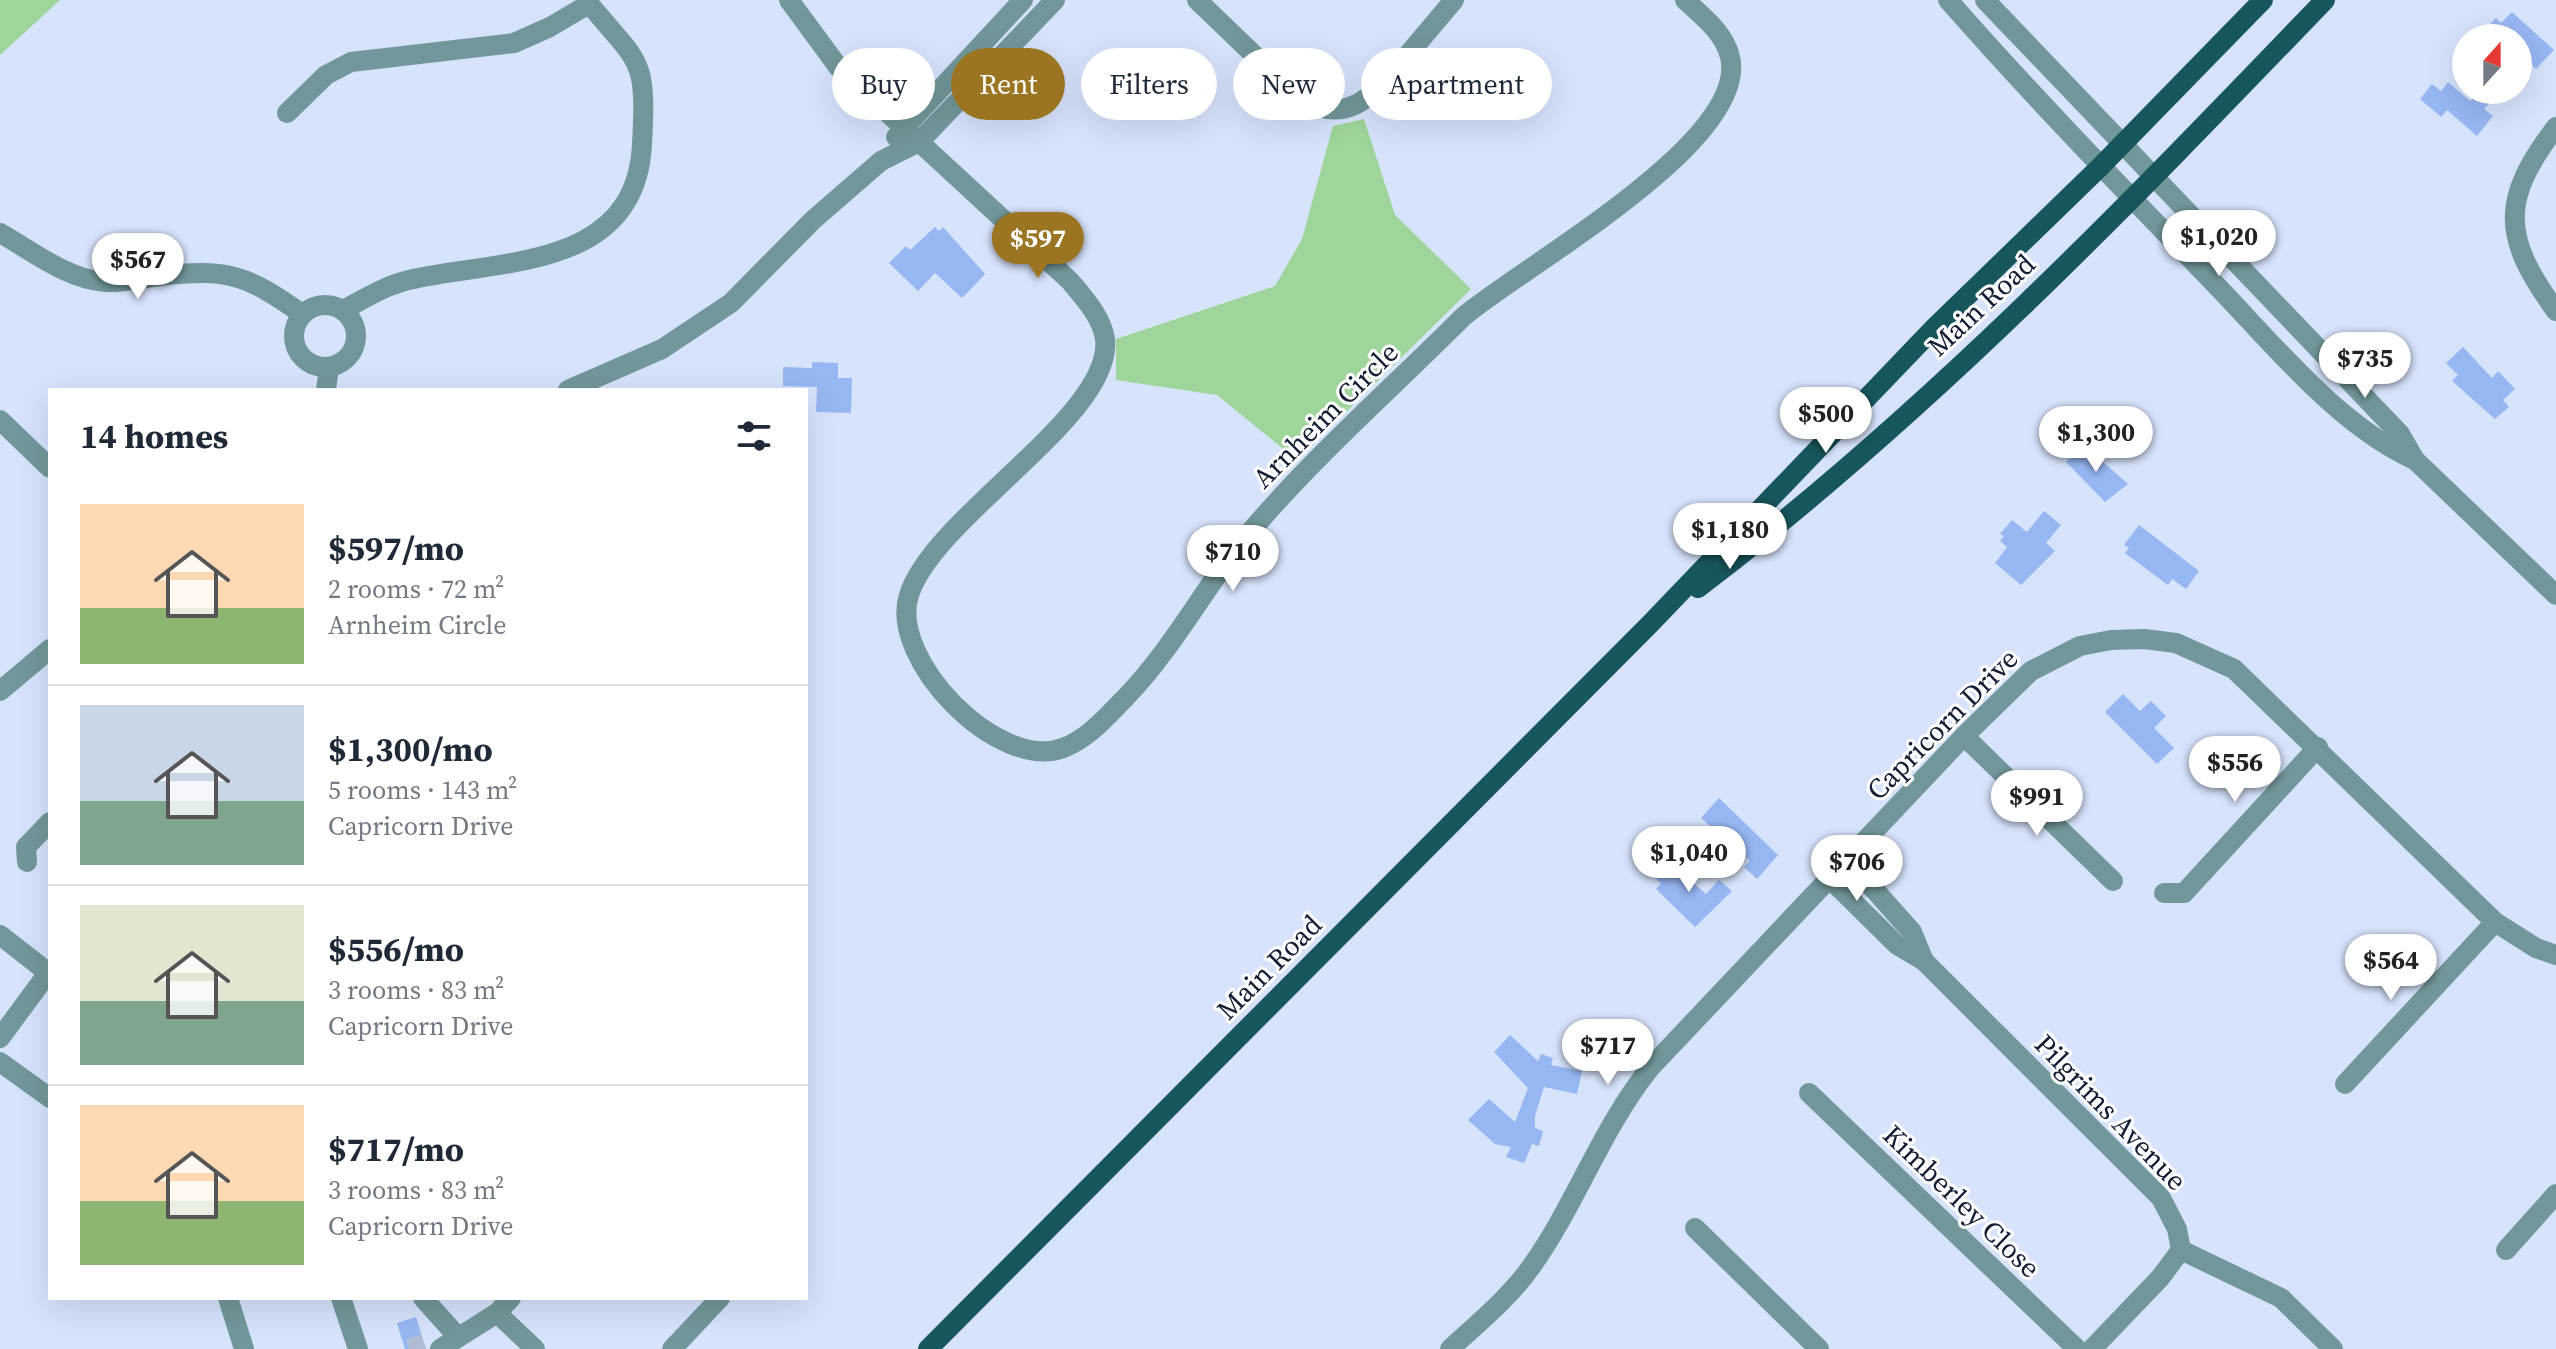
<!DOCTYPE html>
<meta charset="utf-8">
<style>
body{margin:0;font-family:"Source Serif 4",serif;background:#f2f2f3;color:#1f2937;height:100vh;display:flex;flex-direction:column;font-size:30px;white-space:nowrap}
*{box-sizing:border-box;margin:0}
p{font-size:26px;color:#747a83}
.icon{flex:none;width:44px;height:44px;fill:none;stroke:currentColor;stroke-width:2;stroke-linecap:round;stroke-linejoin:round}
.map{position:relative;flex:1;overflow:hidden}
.panel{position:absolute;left:48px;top:388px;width:760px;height:912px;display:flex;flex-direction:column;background:#fff;border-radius:0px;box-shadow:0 8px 32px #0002}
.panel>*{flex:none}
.guide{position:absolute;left:832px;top:48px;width:760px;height:72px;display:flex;gap:16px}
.needle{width:52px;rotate:21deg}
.controls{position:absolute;left:2452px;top:24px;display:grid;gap:16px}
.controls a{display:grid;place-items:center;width:80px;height:80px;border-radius:50%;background:#fff;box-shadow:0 8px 32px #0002;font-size:40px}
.price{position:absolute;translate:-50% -68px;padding:0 18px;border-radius:28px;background:#fff;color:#222;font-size:26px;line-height:52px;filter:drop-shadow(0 2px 4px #0008)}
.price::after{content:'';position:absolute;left:50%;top:48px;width:24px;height:18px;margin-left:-12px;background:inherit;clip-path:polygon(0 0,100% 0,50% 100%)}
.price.selected{background:#9b7521;color:#fff}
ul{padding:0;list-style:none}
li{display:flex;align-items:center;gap:24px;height:200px;padding:0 32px}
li+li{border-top:2px solid #e0e1e3}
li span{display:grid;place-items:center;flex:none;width:224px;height:160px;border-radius:0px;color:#555}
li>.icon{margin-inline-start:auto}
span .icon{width:96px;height:96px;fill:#fffc;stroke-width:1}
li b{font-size:34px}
h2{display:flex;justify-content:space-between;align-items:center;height:96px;padding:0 32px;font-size:34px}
.chip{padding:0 28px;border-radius:36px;background:#fff;box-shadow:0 8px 32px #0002;font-size:28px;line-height:72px}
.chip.selected{background:#9b7521;color:#fff}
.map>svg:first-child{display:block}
</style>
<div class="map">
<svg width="2556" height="1349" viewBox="0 0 2556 1349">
<rect width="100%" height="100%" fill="#d6e3fb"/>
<g fill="#9ed59a">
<polygon points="0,0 60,0 0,55"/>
<polygon points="1364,119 1395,215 1471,289 1297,460 1217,395 1116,380 1116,339 1275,286 1302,239 1333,126"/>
</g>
<g fill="#97b7f3">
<polygon points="2512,12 2554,50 2536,69 2518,52 2518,38 2477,38 2496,18 2501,23"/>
<polygon points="2448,82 2470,101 2480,90 2501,90 2484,109 2493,116 2477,136 2447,110 2441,117 2420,99 2432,84 2441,91"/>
<polygon points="935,227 939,231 943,227 985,274 962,298 935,273 918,291 889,263 906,246 910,250"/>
<polygon points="2463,347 2492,378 2498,371 2515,389 2503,400 2509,407 2495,419 2452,381 2458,375 2446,363"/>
<polygon points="812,362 838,363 838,378 852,378 851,413 816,412 817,387 783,386 783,367 812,368"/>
<polygon points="2084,445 2128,484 2105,502 2066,462"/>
<polygon points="2044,511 2061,525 2046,543 2055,551 2021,585 1995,563 2007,547 2000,541 2004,536 2000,534 2012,520 2027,532"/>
<polygon points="2139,525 2199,571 2186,589 2172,579 2168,585 2125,553 2129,548 2124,545"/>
<polygon points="2123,694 2140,711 2151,701 2166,716 2154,728 2174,748 2157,764 2105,712"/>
<polygon points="1719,798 1778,855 1757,879 1744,867 1750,861 1701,818"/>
<polygon points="1668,861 1706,894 1719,880 1732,891 1695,927 1656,889 1661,883 1654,877"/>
<polygon points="1510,1035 1538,1061 1541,1054 1553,1058 1551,1065 1582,1071 1577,1094 1544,1087 1535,1116 1535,1128 1543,1131 1539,1146 1532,1144 1524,1163 1506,1157 1511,1147 1495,1144 1468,1120 1489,1099 1515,1122 1528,1088 1494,1052"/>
<polygon points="416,1317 426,1349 405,1349 397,1323"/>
</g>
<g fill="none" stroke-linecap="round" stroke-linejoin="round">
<polyline stroke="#afbcd3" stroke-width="20" stroke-dasharray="20 10" stroke-linecap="butt" points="409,1349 424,1344"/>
<g stroke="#72979a" stroke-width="20">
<path d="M789 0 839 68 1070 281C1084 298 1102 317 1105 339 1114 415 934 516 909 595 888 659 998 772 1063 748 1088 739 1108 715 1126 697 1177 644 1209 578 1257 524 1320 451 1395 385 1463 317 1520 268 1750 142 1730 57 1724 32 1703 17 1685 0"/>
<path d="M1197 0 1298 97C1348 129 1374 94 1406 57 1422 38 1438 19 1454 0"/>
<path d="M1948 0C2034 98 2125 191 2215 284 2273 344 2339 426 2415 460"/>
<polyline points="1985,0 2400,434 2415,460 2556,595"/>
<polyline points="287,113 326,75 351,62 514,43 550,27 589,4"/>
<path d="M2556 127C2500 200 2502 237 2556 311"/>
<polyline points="896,137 1023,0"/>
<path d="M0 233C32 251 67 279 105 282 123 283 142 278 160 276 228 268 247 275 302 314"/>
<circle cx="325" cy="336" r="31"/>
<path d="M343 310C364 299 386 285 409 280 499 259 636 271 642 144 647 54 639 65 586 0"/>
<polyline points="326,390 329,367"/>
<polyline points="568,390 662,349 731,303 813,220 881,161 919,142 1055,0"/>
<polyline points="0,420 50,468"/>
<polyline points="0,691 50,649"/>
<polyline points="1964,736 2113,881"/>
<polyline points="1848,860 1912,932 1924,961"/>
<polyline points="27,862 26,847 50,822"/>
<polyline points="1830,879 1897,945 1924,961 2161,1198 2177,1229 2181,1250 2160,1278 2092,1349"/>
<polyline points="2164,893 2184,893 2318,747"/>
<polyline points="0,935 50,974"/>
<polyline points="0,1038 48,973"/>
<polyline points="0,1062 50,1098"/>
<polyline points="2345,1084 2495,922"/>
<polyline points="1809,1093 2077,1349"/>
<polyline points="1695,1228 1819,1349"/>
<polyline points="2181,1250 2281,1298 2333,1349"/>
<polyline points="2506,1250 2556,1194"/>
<polyline points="228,1298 244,1349"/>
<polyline points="341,1298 358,1349"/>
<polyline points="423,1298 458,1337"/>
<polyline points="497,1313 535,1349"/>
<polyline points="440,1349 497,1313 511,1298"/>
<polyline points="672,1349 720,1298"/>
<path d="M1450 1349C1478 1323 1509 1298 1531 1267 1576 1204 1601 1129 1650 1068L1964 736 2031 671 2080 646 2111 640 2144 639 2176 643 2234 669 2495 922 2536 948 2556 955"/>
</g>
<g stroke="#17565b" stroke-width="20">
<path d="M1698 588C1926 415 2127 206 2325 0"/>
<polyline points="928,1349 1650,624 1934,328 2100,167 2263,0"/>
</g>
</g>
<g text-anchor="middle" stroke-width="6" stroke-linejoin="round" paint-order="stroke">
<g font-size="28" fill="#131e34" stroke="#fff">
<text transform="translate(1981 305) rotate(-43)" y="10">Main Road</text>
<text transform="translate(1325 415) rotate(-45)" y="10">Arnheim Circle</text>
<text transform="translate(1942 724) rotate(-45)" y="10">Capricorn Drive</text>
<text transform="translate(1269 967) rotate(-45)" y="10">Main Road</text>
<text transform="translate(2111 1112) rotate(46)" y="10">Pilgrims Avenue</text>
<text transform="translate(1962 1201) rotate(44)" y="10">Kimberley Close</text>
</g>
</g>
</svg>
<div class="controls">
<a><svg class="needle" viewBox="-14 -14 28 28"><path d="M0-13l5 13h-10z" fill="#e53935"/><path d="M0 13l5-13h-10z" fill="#747a83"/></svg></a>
</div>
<b class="price" style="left:2219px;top:278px">$1,020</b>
<b class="price selected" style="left:1038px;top:280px">$597</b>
<b class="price" style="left:138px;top:301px">$567</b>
<b class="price" style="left:2365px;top:400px">$735</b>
<b class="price" style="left:1826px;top:455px">$500</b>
<b class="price" style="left:2096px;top:474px">$1,300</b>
<b class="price" style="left:1730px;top:571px">$1,180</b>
<b class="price" style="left:1233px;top:593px">$710</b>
<b class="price" style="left:2235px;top:804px">$556</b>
<b class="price" style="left:2037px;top:838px">$991</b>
<b class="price" style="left:1689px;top:894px">$1,040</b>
<b class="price" style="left:1857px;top:903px">$706</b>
<b class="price" style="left:2391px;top:1002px">$564</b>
<b class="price" style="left:1608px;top:1087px">$717</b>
<div class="guide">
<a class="chip">Buy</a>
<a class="chip selected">Rent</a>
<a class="chip">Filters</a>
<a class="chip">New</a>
<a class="chip">Apartment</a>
</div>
<section class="panel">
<h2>14 homes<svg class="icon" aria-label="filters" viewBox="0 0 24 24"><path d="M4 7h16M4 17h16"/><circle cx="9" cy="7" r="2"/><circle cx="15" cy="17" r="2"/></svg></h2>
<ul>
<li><span style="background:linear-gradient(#ffd9b3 65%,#8fb573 0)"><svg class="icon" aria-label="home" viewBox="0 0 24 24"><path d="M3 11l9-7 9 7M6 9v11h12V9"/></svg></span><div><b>$597/mo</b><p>2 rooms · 72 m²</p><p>Arnheim Circle</p></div></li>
<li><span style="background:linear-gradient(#c9d6e8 60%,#7fa58c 0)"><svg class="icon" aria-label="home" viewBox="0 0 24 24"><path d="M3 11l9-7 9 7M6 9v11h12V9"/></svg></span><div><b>$1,300/mo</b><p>5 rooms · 143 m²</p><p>Capricorn Drive</p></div></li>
<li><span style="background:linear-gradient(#dfe7d0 60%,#7fa58c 0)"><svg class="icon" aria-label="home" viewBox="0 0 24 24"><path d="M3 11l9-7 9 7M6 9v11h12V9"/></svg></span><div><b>$556/mo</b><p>3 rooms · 83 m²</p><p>Capricorn Drive</p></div></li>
<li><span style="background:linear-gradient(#ffd9b3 60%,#8fb573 0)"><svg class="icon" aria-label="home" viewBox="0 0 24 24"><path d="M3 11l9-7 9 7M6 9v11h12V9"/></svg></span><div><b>$717/mo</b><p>3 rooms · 83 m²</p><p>Capricorn Drive</p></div></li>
</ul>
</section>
</div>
